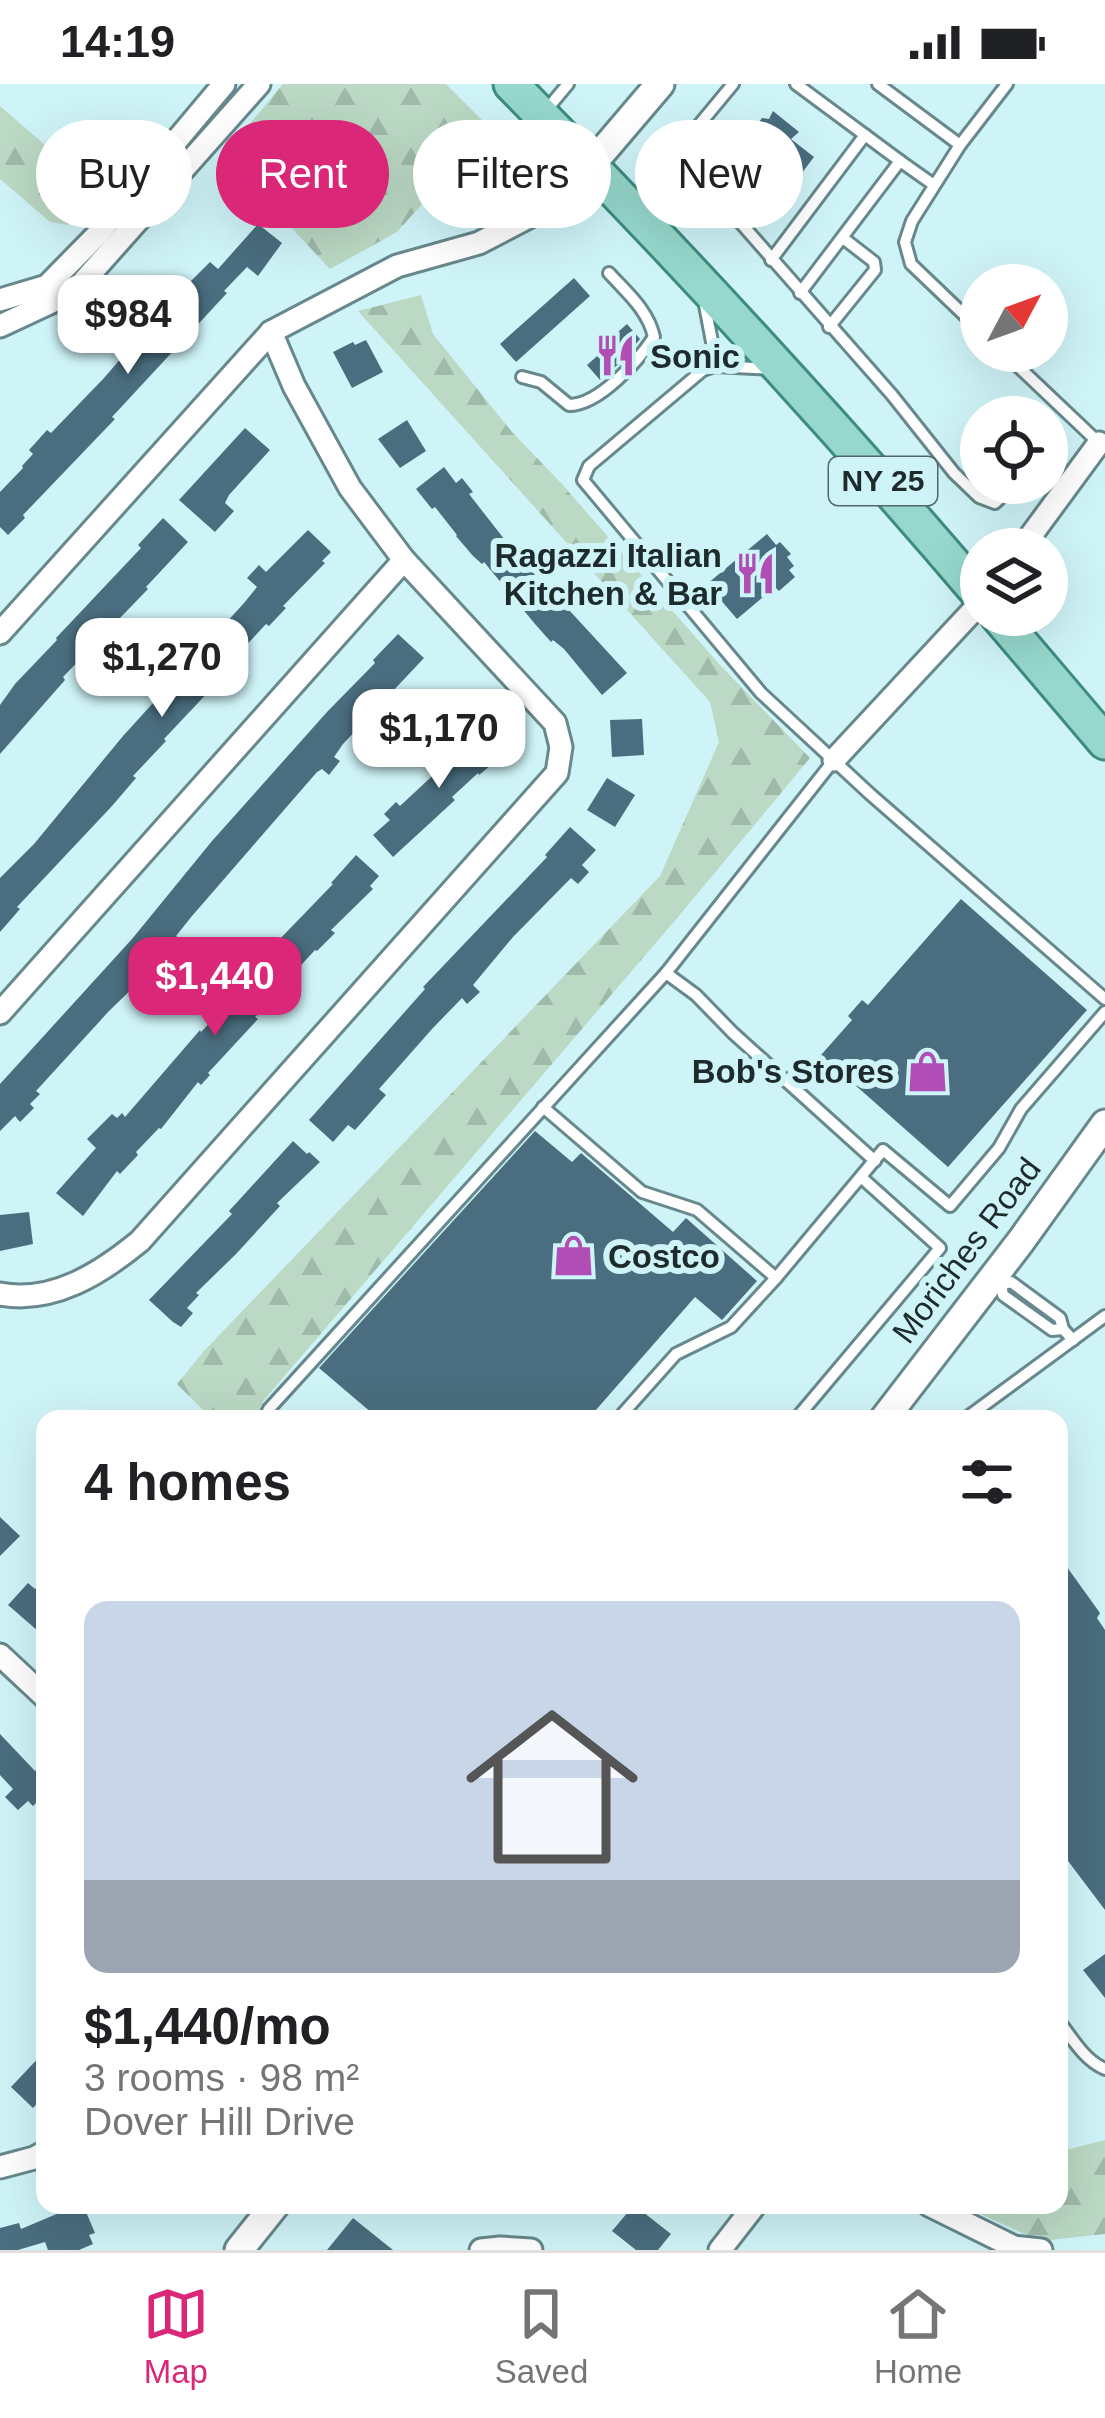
<!DOCTYPE html>
<meta charset="utf-8">
<style>
body{margin:0;font-family:Arial,sans-serif;background:#f2f2f2;color:#202124;height:100vh;display:flex;flex-direction:column;font-size:45px;white-space:nowrap}
*{box-sizing:border-box;margin:0}
p{font-size:39px;color:#757577}
.icon{flex:none;width:66px;height:66px;fill:none;stroke:currentColor;stroke-width:2;stroke-linecap:round;stroke-linejoin:round}
.map{position:relative;flex:1;overflow:hidden}
.side{position:absolute;left:36px;top:1326px;width:1032px;height:804px;display:flex;flex-direction:column;background:#fff;border-radius:24px;box-shadow:0 12px 48px #0002}
.side>*{flex:none}
.top-card{position:absolute;left:36px;top:36px;width:1035px;height:108px;display:flex;gap:24px}
.needle{width:78px;rotate:49deg}
.controls{position:absolute;left:960px;top:180px;display:grid;gap:24px}
.controls a{display:grid;place-items:center;width:108px;height:108px;border-radius:50%;background:#fff;box-shadow:0 12px 48px #0002;font-size:60px}
.price{position:absolute;translate:-50% -102px;padding:0 27px;border-radius:24px;background:#fff;color:#222;font-size:39px;line-height:78px;filter:drop-shadow(0 3px 6px #0008)}
.price::after{content:'';position:absolute;left:50%;top:72px;width:36px;height:27px;margin-left:-18px;background:inherit;clip-path:polygon(0 0,100% 0,50% 100%)}
.price.active{background:#db2777;color:#fff}
ul{padding:0;list-style:none}
li{display:grid;align-content:center;gap:24px;height:636px;padding:0 48px}
li span{display:grid;place-items:center;height:372px;border-radius:24px;color:#555}
li>.icon{margin-inline-start:auto}
span .icon{width:216px;height:216px;fill:#fffc;stroke-width:1}
li b{font-size:51px}
h2{display:flex;justify-content:space-between;align-items:center;height:144px;padding:0 48px;font-size:51px}
.pill{padding:0 42px;border-radius:54px;background:#fff;box-shadow:0 12px 48px #0002;font-size:42px;line-height:108px}
.pill.active{background:#db2777;color:#fff}
.status{display:flex;justify-content:space-between;align-items:center;height:84px;padding:0 60px;background:#fff;direction:ltr}
.status svg{height:33px;fill:currentColor}
.dock{display:flex;justify-content:space-around;align-items:center;height:168px;border-top:3px solid #e0e0e0;background:#fff;font-size:33px;color:#757577}
.dock a{display:grid;justify-items:center;gap:6px}
.dock .active{color:#db2777}
.map>svg:first-child{display:block}
</style>
<div class="status"><b>14:19</b><svg viewBox="0 0 49 12"><path d="M0 12V9h3v3zM5 12V6h3v6zM10 12V3h3v9zM15 12V0h3v12zM26 1h20v11H26zM47 4h2v5h-2z"/></svg></div>
<div class="map">
<svg width="1105" height="2166" viewBox="0 0 1105 2166">
<defs>
<pattern id="forest-firs" width="22" height="20" patternUnits="userSpaceOnUse" patternTransform="scale(3)"><rect width="22" height="20" fill="#bbd9c5"/><path d="M5 1l3.5 6h-7zM16 11l3.5 6h-7z" fill="#a0baaa"/></pattern>
</defs>
<rect width="100%" height="100%" fill="#cff4f8"/>
<g fill="url(#forest-firs)">
<polygon points="283,0 446,0 485,39 474,62 397,148 330,185 229,77 230,64"/>
<polygon points="0,22 96,105 68,141 50,138 0,95"/>
<polygon points="421,211 433,250 512,348 561,399 719,580 810,674 678,833 264,1316 255,1335 212,1335 177,1300 204,1267 660,792 719,658 710,618 358,227"/>
<polygon points="1105,2056 1105,2150 1040,2157 961,2121 1059,2121 1059,2064 1066,2066"/>
</g>
<g fill="#4a6e7f">
<polygon points="773,27 799,48 791,55 814,73 792,102 783,95 771,110 729,78 762,34 769,35"/>
<polygon points="258,140 282,159 258,192 247,183 224,207 227,209 112,333 115,335 23,431 25,434 8,451 0,443 0,408 23,384 22,382 33,370 29,366 47,346 51,349 104,294 167,221 210,178 218,185"/>
<polygon points="574,194 590,212 516,278 500,260"/>
<polygon points="627,240 640,255 621,278 600,296 587,281 612,259 609,256"/>
<polygon points="366,256 383,288 352,304 333,268 353,258 355,261"/>
<polygon points="407,336 426,367 400,384 378,355"/>
<polygon points="245,344 270,366 229,411 225,419 234,427 215,448 179,416"/>
<polygon points="444,383 456,399 462,394 473,408 469,410 519,474 523,472 546,501 627,589 602,611 564,565 553,556 551,558 535,540 484,478 482,480 473,472 456,452 457,451 435,423 432,425 416,405"/>
<polygon points="163,434 188,458 146,503 148,505 63,593 65,596 0,670 0,621 15,600 57,556 56,554 141,464 138,461"/>
<polygon points="308,446 331,468 322,477 325,479 283,522 286,524 269,542 266,540 242,566 245,569 164,655 166,657 133,692 136,694 112,722 17,823 20,825 0,848 0,794 34,760 123,652 244,519 257,503 247,494 259,481 266,488"/>
<polygon points="767,450 776,461 780,458 791,470 787,473 794,482 789,486 795,493 779,507 775,503 737,535 707,500"/>
<polygon points="398,550 424,574 343,660 334,673 340,677 329,691 322,685 317,688 192,832 176,852 180,855 170,868 109,927 36,1007 40,1010 30,1020 34,1024 20,1038 15,1032 0,1047 0,1000 132,855 212,757 327,628 375,579 373,576"/>
<polygon points="642,635 644,671 612,673 610,636"/>
<polygon points="481,640 488,648 491,645 507,663 489,678 491,681 479,691 478,689 452,713 455,716 393,773 373,751 390,736 384,730 396,718 400,722 457,669 469,656 466,652"/>
<polygon points="607,694 635,711 615,743 587,726"/>
<polygon points="570,743 596,766 582,781 589,788 578,800 571,794 513,853 473,901 480,908 467,920 462,914 432,945 379,1005 386,1011 355,1046 348,1041 333,1058 309,1036 425,905 423,903 547,773 545,771"/>
<polygon points="356,771 379,792 370,802 373,805 331,846 335,849 317,867 315,866 292,891 295,894 255,933 258,935 208,989 210,991 201,1001 198,998 161,1045 159,1044 136,1068 138,1071 120,1090 117,1087 83,1132 56,1109 96,1064 87,1055 112,1030 117,1034 122,1029 125,1033 200,946 201,948 255,891 251,888 264,874 260,870 272,857 275,860 333,800 331,799"/>
<polygon points="961,815 1087,926 948,1083 821,971 852,936 848,932 862,916 868,921"/>
<polygon points="535,1047 572,1078 581,1069 673,1148 686,1134 757,1197 722,1236 695,1213 588,1335 379,1335 319,1284"/>
<polygon points="293,1057 307,1070 309,1068 320,1078 277,1119 280,1122 236,1170 196,1209 199,1211 187,1224 193,1229 181,1243 173,1238 149,1216 232,1130 229,1127"/>
<polygon points="29,1128 33,1160 0,1167 0,1131"/>
<polygon points="0,1433 20,1452 0,1472"/>
<polygon points="1059,1472 1100,1529 1097,1534 1105,1546 1105,1826 1059,1765"/>
<polygon points="45,1494 45,1540 38,1547 8,1521 28,1499 35,1505"/>
<polygon points="0,1650 35,1687 45,1678 45,1728 36,1719 33,1722 28,1717 18,1726 5,1713 13,1705 0,1691"/>
<polygon points="1105,1870 1105,1914 1083,1886"/>
<polygon points="45,1967 45,2011 33,2024 11,2003"/>
<polygon points="78,2121 83,2121 95,2149 89,2151 93,2160 79,2166 48,2166 45,2158 18,2166 0,2166 0,2144 19,2139 21,2145"/>
<polygon points="634,2121 671,2150 658,2166 636,2166 612,2147"/>
<polygon points="353,2134 393,2166 327,2166"/>
</g>
<g fill="none" stroke-linecap="round" stroke-linejoin="round">
<defs>
<g id="service">
<polyline points="733,0 675,70 732,129 892,311 954,389 979,413 995,419 1016,399"/>
<polyline points="796,0 900,77 800,209"/>
<polyline points="878,0 960,61"/>
<polyline points="543,30 568,0"/>
<polyline points="900,77 934,101"/>
<polyline points="771,176 865,51"/>
<polyline points="704,216 713,263 703,286 715,282 773,285"/>
<polyline points="829,243 875,186 874,178 843,154"/>
<polyline points="981,247 911,180 905,158 912,137 960,61 1007,0"/>
<polyline points="1002,267 1100,360"/>
<polyline points="703,286 589,382 583,396 761,609 870,710 1105,915"/>
<path d="M522 293 541 298 569 321C599 321 638 277 654 253 648 226 627 209 609 189"/>
<polyline points="1003,329 1008,333"/>
<polyline points="666,889 696,911 733,949 875,1077"/>
<polyline points="543,1023 642,1108 697,1126 776,1194"/>
<polyline points="997,1198 1001,1201 1003,1211 1052,1246 1063,1245"/>
<polyline points="1001,1201 1011,1198 1060,1234 1063,1245 1073,1256"/>
<polyline points="264,1335 269,1325 666,889 834,676"/>
<polyline points="618,1335 676,1270 731,1243 776,1194 883,1066 950,1122 999,1064 1021,1025 1105,928"/>
<polyline points="796,1335 940,1164 861,1093"/>
<polyline points="965,1335 1105,1232"/>
<path d="M1059 1937C1072 1954 1084 1976 1105 1985"/>
</g>
<g id="minor">
<polyline points="0,216 47,202 98,150 224,0"/>
<polyline points="0,242 75,207 259,0"/>
<polyline points="1021,465 1099,359"/>
<polyline points="0,549 271,248 397,182 479,159 548,123 591,81"/>
<polyline points="834,676 981,518"/>
<polyline points="0,929 404,476"/>
<path d="M0 1210C53 1220 101 1189 140 1157L557 689 561 663 555 639 404 476 350 404 294 302 271 248"/>
<polyline points="0,1571 45,1613"/>
<polyline points="0,2083 34,2074 45,2068"/>
<polyline points="929,2121 1014,2163 1041,2166"/>
<polyline points="481,2166 500,2164 531,2166"/>
<polyline points="720,2166 755,2121"/>
</g>
<g id="tertiary">
<polyline points="591,81 660,0"/>
<polyline points="884,1335 1021,1157 1105,1040"/>
<polyline points="239,2166 275,2121"/>
</g>
<g id="primary">
<path d="M511 0C673 165 831 336 981 512"/>
<polyline points="997,531 1105,658"/>
</g>
</defs>
<use href="#service" stroke="#67888c" stroke-width="16"/>
<use href="#minor" stroke="#67888c" stroke-width="27"/>
<use href="#tertiary" stroke="#67888c" stroke-width="33"/>
<use href="#primary" stroke="#3e8b80" stroke-width="39"/>
<use href="#service" stroke="#fff" stroke-width="10"/>
<use href="#minor" stroke="#fff" stroke-width="21"/>
<use href="#tertiary" stroke="#fff" stroke-width="27"/>
<use href="#primary" stroke="#96d8cd" stroke-width="33"/>
</g>
<defs>
<symbol id="restaurant-bare" viewBox="-9 -9 18 18"><path d="M-5-6h1v4h1v-4h1v4h1v-4h1v5L-1.5 .5V6h-2V.5L-5-1ZM5-6V6H3V1.5H1.5Q1.5-4 5-6Z" fill="#b14eb5" stroke="#cff4f8" stroke-width="2.5" paint-order="stroke"/></symbol>
<symbol id="shop-bare" viewBox="-9 -9 18 18"><path d="M-5-2.5h2.3a2.7 3.5 0 0 1 5.4 0H5L5.5 6h-11ZM-1.5-2.5h3a1.5 2.3 0 0 0-3 0Z" fill="#b14eb5" stroke="#cff4f8" stroke-width="2.5" paint-order="stroke"/></symbol>
</defs>
<g fill-rule="evenodd">
<use href="#restaurant-bare" x="586" y="242" width="59" height="59"/>
<use href="#restaurant-bare" x="726" y="460" width="59" height="59"/>
<use href="#shop-bare" x="898" y="958" width="59" height="59"/>
<use href="#shop-bare" x="544" y="1142" width="59" height="59"/>
</g>
<g text-anchor="middle" stroke-width="12" stroke-linejoin="round" paint-order="stroke">
<rect fill="#cff4f8" stroke="#52676a" stroke-width="3" x="829" y="373" width="108" height="48" rx="9"/>
<g font-size="30" font-weight="bold" fill="#1d2b2d">
<text x="883" y="407">NY 25</text>
</g>
<g font-size="33" font-weight="bold" fill="#1d2b2d" stroke="#cff4f8" text-anchor="start">
<text x="650" y="284">Sonic</text>
<text x="722" y="483" text-anchor="end">Ragazzi Italian<tspan x="722" dy="38">Kitchen &amp; Bar</tspan></text>
<text x="894" y="999" text-anchor="end">Bob's Stores</text>
<text x="608" y="1184">Costco</text>
</g>
<g font-size="33" fill="#1d2b2d" stroke="#cff4f8">
<text transform="translate(966 1166) rotate(-53)" y="12">Moriches Road</text>
</g>
</g>
</svg>
<div class="controls">
<a><svg class="needle" viewBox="-14 -14 28 28"><path d="M0-13l5 13h-10z" fill="#e53935"/><path d="M0 13l5-13h-10z" fill="#757577"/></svg></a>
<a><svg class="icon" aria-label="locate" viewBox="0 0 24 24"><circle cx="12" cy="12" r="6"/><path d="M12 2v4M12 18v4M2 12h4M18 12h4"/></svg></a>
<a><svg class="icon" aria-label="layers" viewBox="0 0 24 24"><path d="M12 4l9 5-9 5-9-5zM3 14l9 5 9-5"/></svg></a>
</div>
<b class="price" style="left:128px;top:293px">$984</b>
<b class="price" style="left:162px;top:636px">$1,270</b>
<b class="price" style="left:439px;top:707px">$1,170</b>
<b class="price active" style="left:215px;top:955px">$1,440</b>
<div class="top-card">
<a class="pill">Buy</a>
<a class="pill active">Rent</a>
<a class="pill">Filters</a>
<a class="pill">New</a>
</div>
<section class="side">
<h2>4 homes<svg class="icon" aria-label="filters" viewBox="0 0 24 24"><path d="M4 7h16M4 17h16"/><circle cx="9" cy="7" r="2"/><circle cx="15" cy="17" r="2"/></svg></h2>
<ul>
<li><span style="background:linear-gradient(#c9d6e8 75%,#9aa5b1 0)"><svg class="icon" aria-label="home" viewBox="0 0 24 24"><path d="M3 11l9-7 9 7M6 9v11h12V9"/></svg></span><div><b>$1,440/mo</b><p>3 rooms · 98 m²</p><p>Dover Hill Drive</p></div></li>
</ul>
</section>
</div>
<nav class="dock">
<a class="active"><svg class="icon" aria-label="map" viewBox="0 0 24 24"><path d="M3 6l6-2 6 2 6-2v14l-6 2-6-2-6 2zM9 4v14M15 6v14"/></svg>Map</a>
<a><svg class="icon" aria-label="saved" viewBox="0 0 24 24"><path d="M7 4h10v16l-5-4-5 4z"/></svg>Saved</a>
<a><svg class="icon" aria-label="home" viewBox="0 0 24 24"><path d="M3 11l9-7 9 7M6 9v11h12V9"/></svg>Home</a>
</nav>
